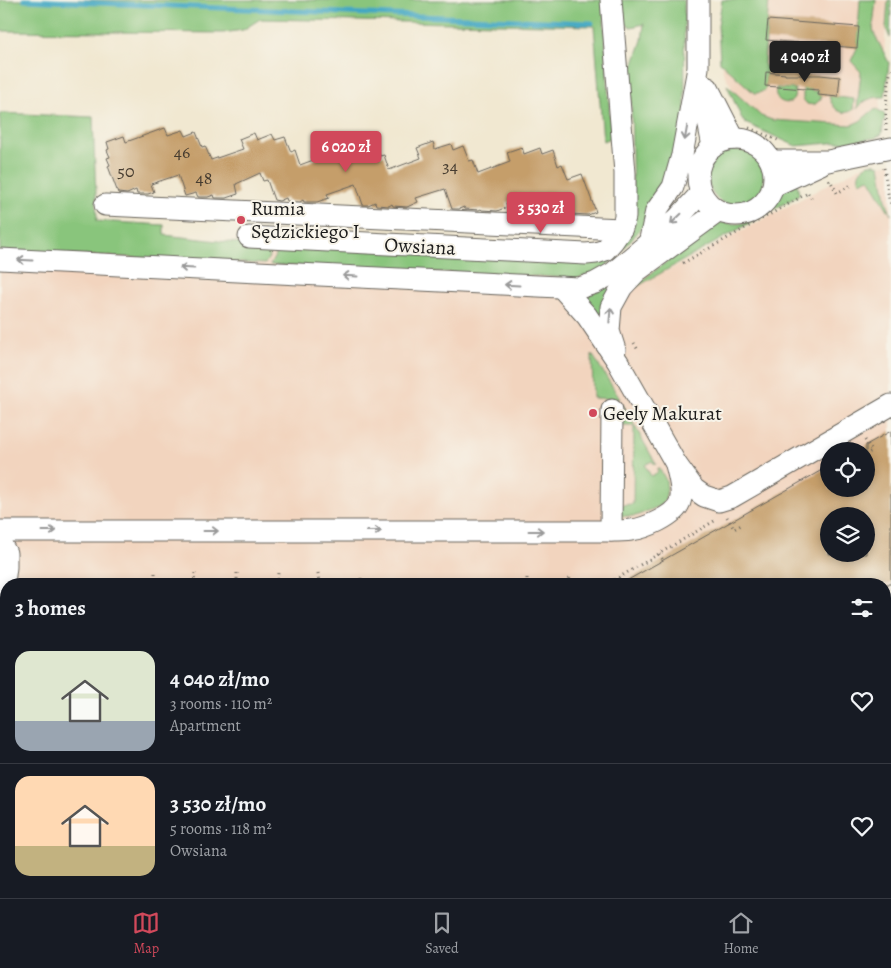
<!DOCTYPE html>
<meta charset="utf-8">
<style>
body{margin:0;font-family:Alegreya,serif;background:#20242c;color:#f1f3f6;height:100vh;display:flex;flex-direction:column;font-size:19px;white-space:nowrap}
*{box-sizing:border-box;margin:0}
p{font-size:16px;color:#9ea1a6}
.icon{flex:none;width:28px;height:28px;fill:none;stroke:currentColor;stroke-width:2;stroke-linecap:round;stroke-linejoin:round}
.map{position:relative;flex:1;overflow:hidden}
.sheet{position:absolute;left:0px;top:578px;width:891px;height:321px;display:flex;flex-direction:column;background:#171b24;border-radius:20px 20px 0 0;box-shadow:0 2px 8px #0003}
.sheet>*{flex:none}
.fabs{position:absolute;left:820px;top:442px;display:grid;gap:10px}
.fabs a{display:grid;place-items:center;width:55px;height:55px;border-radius:50%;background:#171b24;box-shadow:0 2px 8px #0003;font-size:25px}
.price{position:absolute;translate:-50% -42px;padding:0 11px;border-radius:5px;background:#d1495b;color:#fff;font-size:16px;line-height:32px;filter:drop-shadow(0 1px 2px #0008)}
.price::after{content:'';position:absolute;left:50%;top:30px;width:15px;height:11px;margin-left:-8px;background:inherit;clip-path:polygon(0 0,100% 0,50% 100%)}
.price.current{background:#222;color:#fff}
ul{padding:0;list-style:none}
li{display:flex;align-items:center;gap:15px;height:125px;padding:0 15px}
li+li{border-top:1px solid #363941}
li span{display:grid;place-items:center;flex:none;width:140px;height:100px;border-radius:15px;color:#555}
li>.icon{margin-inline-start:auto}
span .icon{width:60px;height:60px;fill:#fffc;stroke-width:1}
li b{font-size:21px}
h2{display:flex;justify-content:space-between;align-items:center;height:60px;padding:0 15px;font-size:21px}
.tabs{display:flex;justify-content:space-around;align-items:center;height:70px;border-top:1px solid #363941;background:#171b24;font-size:14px;color:#9ea1a6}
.tabs a{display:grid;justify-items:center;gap:2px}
.tabs .current{color:#d1495b}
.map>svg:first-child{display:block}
</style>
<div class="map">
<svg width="891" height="898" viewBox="0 0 891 898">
<rect width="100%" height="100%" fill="#f7f3e8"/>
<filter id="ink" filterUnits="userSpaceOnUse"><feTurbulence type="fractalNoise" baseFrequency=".02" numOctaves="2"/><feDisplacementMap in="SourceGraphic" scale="10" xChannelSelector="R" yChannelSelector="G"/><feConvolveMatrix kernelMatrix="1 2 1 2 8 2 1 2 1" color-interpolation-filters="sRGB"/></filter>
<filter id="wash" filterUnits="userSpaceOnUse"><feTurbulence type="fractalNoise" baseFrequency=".0096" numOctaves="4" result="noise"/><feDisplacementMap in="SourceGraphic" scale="20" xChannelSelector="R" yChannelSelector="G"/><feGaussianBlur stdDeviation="1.12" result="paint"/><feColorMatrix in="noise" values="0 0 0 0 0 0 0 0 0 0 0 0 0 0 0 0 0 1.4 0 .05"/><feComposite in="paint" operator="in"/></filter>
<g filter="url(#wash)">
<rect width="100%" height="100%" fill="#f1e8d1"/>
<g fill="#f2d4be" fill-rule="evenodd">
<polygon points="723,0 888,0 878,134 794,141 744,109 723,72 718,25"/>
<path d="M891 163V898H0V233L566 269 667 271 866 164H876L880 165ZM829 451H866V489H829ZM829 516H866V554H829ZM6 584H885V892H6Z"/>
</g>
<g fill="#89c57b" stroke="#52704c">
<polygon points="0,0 603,0 611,138 603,141 594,26 260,19 243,30 223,33 0,31"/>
<polygon points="618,0 684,0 685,109 683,127 654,212 630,242 604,268 578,278 270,265 281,245 603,262 616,253 630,237 633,213 631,94 629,78 642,40 644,24 631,27 620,21"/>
<path d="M722 0H769L764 64 766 66 768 72 766 73 765 86H767C764 92 760 93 754 93L720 62 718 25Z"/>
<path d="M860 0H876L873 27 874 33 889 63 885 97C872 97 865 99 857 109L861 72 851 61 857 48Z"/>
<polygon points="888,0 891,0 890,38 886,28"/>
<polygon points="727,85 761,116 772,120 851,125 860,121 872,111 877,109 885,115 882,134 875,138 853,141 796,146 745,123 742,119"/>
<path d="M776 88 795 89C794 92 795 95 794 98 791 106 779 103 776 96 775 94 776 91 776 88Z"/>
<polygon points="803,88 811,89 811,91 819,91 818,95 822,96 820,100 814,105 807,104 803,99"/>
<path d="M829 96 854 99 853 110C841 117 832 108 829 96Z"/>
<polygon points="0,113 93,117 97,221 164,225 164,235 237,243 276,245 265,264 0,251"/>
<circle cx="736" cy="178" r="28"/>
<path d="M869 164H876L880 165 886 199 891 215 869 178 860 182C856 173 861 168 869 164Z"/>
<polygon points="797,183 799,194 796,197 767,213 783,191"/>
<path d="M755 220 622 295 720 222C735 225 742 224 755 220Z"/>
<polygon points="611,285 602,325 580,298"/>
<polygon points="592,354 620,399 593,398"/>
<polygon points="622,403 656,464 655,465 652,461 645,465 651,476 658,472 657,469 659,468 666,480 667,489 665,500 662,505 636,516 621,516 620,505 633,504 634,426 622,426"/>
</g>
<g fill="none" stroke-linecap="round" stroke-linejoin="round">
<polyline stroke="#43a7c3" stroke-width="5" points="24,0 592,23"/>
</g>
<g id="blocks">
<g fill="#c59e6a" fill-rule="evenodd">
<polygon points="768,20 859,27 857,48 766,40"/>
<polygon points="766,72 785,74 785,75 820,75 840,77 838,97 818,95 819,90 765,86"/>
<polygon points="165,128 168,135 183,130 186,136 196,132 202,147 205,146 211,160 243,149 239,139 254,133 257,140 272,134 275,140 285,137 291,152 295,150 300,165 332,153 328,143 343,137 346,145 362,139 364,145 374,141 380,156 384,155 389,170 421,158 417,148 433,142 435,149 451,144 453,150 463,146 469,161 473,160 478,174 510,162 507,152 522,147 524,154 540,148 542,154 553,150 558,166 562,164 568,179 582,174 596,212 588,215 554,213 553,212 549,213 541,213 534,194 506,203 507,207 497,211 482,210 481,209 479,210 465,209 464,207 459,209 452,209 445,189 416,198 418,202 407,207 393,206 392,204 389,206 376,205 375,202 368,205 363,205 356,184 327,194 329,198 317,202 304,202 303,200 300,202 287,201 286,198 279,201 274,200 267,180 263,181 260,173 236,184 238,194 226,198 215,198 214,195 208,197 198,197 196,193 185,196 178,175 151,184 154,192 148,194 137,194 136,190 127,194 118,193 108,166 110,165 107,158 110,157 107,150 109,149 107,142 124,136 126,142"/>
<path d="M891 431V584H621L829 466V489H866V445ZM829 516H866V554H829Z"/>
</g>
</g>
</g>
<g filter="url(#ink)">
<use href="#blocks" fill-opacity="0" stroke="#67635b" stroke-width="1"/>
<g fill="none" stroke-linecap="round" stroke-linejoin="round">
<defs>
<g id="minor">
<polyline points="701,83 713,147"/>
<polyline points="708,88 734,139"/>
<circle cx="736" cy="177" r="38"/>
<polyline points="771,161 828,161 891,148"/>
<polyline points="773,186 821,164"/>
<polyline points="105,205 621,229"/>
<polyline points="249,237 586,254 596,253 605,250 613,241 622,228 625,217 625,173 611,0"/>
<polyline points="649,244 656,211 673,187 682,155 698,68 698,0"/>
<polyline points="0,259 579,288 595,283 613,273 677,219 701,193"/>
<polyline points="561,287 587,316 618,362 676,464 694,489 704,496 719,501 732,497 891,405"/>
<polyline points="615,350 609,331 611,307 622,287 637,271 719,211"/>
<path d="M0 531H611C618 531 624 531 631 530 644 529 675 516 680 502 684 491 678 475 676 464"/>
<polyline points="611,531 612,410"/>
<polyline points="0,542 6,553 6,567 4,583 4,678 1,785 0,785"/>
</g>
</defs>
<use href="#minor" stroke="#67635b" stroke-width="23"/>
<g stroke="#67635b" stroke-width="3" stroke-dasharray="1 4" stroke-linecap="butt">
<polyline points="749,128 780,141"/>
<polyline points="886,130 886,105 891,66"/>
<polyline points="884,168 889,199 891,204"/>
<polyline points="829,181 830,180 837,193 853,184"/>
<polyline points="808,193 812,199"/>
<polyline points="683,263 808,193"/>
<polyline points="634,343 638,350"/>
<polyline points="865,440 872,451 866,454"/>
<polyline points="727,517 734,529 741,525"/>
<polyline points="659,554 663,560"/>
<polyline points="318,573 319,584"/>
<polyline points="618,578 622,583"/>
<polyline points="155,584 155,572"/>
<polyline points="194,584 195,573"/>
<polyline points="237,584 237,573"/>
<polyline points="277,584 278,573"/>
<polyline points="361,584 361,574"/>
<polyline points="403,584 403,574"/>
<polyline points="448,584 448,574"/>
<polyline points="527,584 527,575"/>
<polyline points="569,584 570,576"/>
<polyline points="605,584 618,578 716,520"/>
<polyline points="488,898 488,892"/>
</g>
<use href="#minor" stroke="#fff" stroke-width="21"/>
</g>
<defs><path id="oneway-shaft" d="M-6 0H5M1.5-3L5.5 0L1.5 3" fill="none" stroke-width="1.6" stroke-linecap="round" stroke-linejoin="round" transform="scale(1.25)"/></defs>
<g stroke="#999">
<use href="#oneway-shaft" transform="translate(686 133) rotate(100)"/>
<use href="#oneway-shaft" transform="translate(676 219) rotate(136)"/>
<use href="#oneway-shaft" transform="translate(25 260) rotate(-177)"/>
<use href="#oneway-shaft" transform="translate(187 268) rotate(-177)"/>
<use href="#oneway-shaft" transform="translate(350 276) rotate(-177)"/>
<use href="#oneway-shaft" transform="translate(512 285) rotate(-177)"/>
<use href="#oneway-shaft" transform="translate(610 315) rotate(-85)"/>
<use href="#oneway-shaft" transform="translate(49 531)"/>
<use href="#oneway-shaft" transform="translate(211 531)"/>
<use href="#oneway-shaft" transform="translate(374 531)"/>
<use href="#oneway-shaft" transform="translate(536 531)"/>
</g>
</g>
<g fill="#d1495b" stroke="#f7f3e8" stroke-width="2">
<circle cx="241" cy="220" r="5"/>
<circle cx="593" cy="413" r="5"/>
</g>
<g text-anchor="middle" stroke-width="4" stroke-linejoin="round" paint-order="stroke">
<g font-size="18" fill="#463c30">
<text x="182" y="158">46</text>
<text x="450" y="172">34</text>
<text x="126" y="177">50</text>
<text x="204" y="184">48</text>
</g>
<g font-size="20" fill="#1c1c1c" stroke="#f7f3e8" text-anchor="start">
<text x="251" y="215">Rumia<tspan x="251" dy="23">Sędzickiego I</tspan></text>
<text x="603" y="420">Geely Makurat</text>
</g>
<g font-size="20" fill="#1c1c1c" stroke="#f7f3e8">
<text transform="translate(420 246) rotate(3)" y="7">Owsiana</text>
</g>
</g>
</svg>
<div class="fabs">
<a><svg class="icon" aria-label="locate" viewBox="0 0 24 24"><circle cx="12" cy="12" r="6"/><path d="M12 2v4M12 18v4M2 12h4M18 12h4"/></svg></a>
<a><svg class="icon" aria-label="layers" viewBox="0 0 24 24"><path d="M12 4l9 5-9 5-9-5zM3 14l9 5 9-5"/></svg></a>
</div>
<b class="price current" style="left:805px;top:83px">4 040 zł</b>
<b class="price" style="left:346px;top:173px">6 020 zł</b>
<b class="price" style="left:541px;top:234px">3 530 zł</b>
<section class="sheet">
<h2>3 homes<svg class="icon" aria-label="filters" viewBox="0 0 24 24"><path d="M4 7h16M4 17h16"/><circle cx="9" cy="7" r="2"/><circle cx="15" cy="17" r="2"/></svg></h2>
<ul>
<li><span style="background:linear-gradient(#dfe7d0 70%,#9aa5b1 0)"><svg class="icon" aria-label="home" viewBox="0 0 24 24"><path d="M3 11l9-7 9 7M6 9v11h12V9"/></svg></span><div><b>4 040 zł/mo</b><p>3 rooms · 110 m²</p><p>Apartment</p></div><svg class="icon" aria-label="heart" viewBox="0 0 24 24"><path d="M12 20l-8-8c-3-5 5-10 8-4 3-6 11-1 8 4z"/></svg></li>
<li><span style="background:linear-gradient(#ffd9b3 70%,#c2b280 0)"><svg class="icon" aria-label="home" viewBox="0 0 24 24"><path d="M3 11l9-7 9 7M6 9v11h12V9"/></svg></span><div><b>3 530 zł/mo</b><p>5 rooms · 118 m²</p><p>Owsiana</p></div><svg class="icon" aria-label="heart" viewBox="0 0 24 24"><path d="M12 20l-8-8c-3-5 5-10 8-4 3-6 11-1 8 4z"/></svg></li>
</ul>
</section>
</div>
<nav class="tabs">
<a class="current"><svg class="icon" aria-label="map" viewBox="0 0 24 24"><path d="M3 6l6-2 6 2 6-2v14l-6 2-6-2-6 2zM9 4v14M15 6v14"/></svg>Map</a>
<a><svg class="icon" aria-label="saved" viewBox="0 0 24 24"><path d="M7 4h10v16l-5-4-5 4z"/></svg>Saved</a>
<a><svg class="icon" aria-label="home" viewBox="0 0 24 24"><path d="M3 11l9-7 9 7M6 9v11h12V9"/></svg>Home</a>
</nav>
